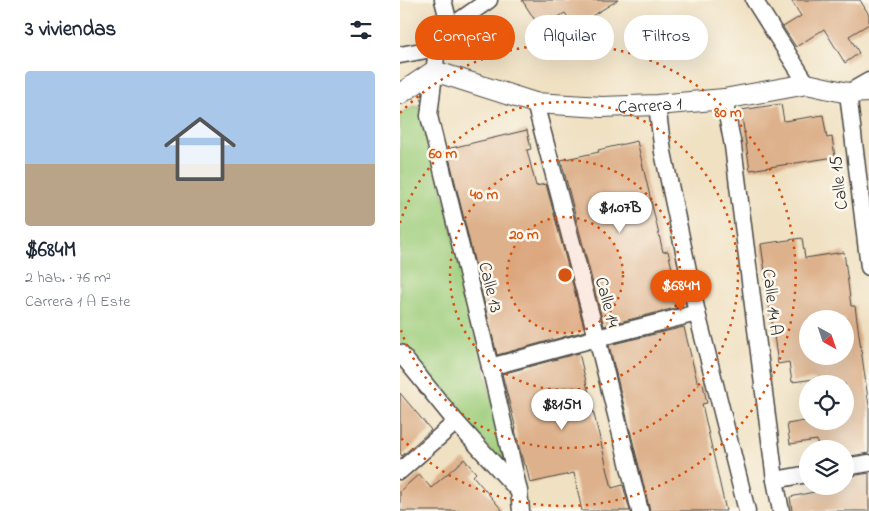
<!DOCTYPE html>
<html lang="es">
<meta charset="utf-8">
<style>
body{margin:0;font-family:"Indie Flower",sans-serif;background:#f2f2f3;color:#1f2937;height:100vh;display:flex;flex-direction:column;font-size:19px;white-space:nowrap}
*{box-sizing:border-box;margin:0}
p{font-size:16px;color:#747a83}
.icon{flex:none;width:28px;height:28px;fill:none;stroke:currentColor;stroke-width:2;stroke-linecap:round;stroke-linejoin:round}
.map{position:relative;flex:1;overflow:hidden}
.details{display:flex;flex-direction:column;background:#fff;width:400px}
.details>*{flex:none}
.top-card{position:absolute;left:15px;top:15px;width:379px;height:45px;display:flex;gap:10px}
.needle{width:32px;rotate:140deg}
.fabs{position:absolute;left:399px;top:310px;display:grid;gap:10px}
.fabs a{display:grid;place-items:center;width:55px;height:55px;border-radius:50%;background:#fff;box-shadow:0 5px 20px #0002;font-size:25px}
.price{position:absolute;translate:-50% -42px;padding:0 11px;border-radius:18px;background:#fff;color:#222;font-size:16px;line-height:32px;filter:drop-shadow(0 1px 2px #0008)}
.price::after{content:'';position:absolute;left:50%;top:30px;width:15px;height:11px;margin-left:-8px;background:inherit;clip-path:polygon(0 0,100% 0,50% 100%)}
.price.current{background:#ea580c;color:#fff}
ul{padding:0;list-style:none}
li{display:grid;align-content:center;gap:10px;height:265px;padding:0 25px}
li span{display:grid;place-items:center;height:155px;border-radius:5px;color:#555}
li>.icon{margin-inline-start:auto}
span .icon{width:90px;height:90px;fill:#fffc;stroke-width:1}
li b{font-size:21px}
h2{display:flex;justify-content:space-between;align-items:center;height:60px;padding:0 25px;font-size:21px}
.pill{padding:0 18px;border-radius:22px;background:#fff;box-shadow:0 5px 20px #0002;font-size:18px;line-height:45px}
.pill.current{background:#ea580c;color:#fff}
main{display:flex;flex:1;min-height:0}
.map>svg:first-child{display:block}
</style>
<main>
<section class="details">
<h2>3 viviendas<svg class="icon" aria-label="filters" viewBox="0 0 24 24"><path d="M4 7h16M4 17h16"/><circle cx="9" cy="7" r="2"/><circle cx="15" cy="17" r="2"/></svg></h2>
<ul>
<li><span style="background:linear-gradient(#a9c7e8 60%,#b9a48a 0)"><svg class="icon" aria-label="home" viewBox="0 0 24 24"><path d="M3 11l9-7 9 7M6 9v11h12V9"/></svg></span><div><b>$684M</b><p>2 hab. · 76 m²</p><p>Carrera 1 A Este</p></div></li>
</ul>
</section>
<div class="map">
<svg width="469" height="511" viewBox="0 0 469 511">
<rect width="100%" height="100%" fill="#fbf7ec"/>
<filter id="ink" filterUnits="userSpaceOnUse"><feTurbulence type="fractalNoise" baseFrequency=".02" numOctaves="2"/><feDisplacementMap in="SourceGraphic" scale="10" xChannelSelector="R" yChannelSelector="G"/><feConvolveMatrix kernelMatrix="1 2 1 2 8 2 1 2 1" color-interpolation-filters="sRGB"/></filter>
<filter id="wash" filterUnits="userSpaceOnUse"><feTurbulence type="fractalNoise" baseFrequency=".0096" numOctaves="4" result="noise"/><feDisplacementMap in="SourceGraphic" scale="20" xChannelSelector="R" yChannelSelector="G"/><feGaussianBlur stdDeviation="1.12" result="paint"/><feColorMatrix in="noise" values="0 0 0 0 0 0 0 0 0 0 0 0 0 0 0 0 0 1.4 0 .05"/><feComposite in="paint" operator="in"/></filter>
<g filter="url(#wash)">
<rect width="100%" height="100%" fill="#f0e1c3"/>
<polygon fill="#9ecd7c" stroke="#647c54" points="14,106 20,108 24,113 109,472 0,342 0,114"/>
<g id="blocks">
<g fill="#ddb18b" fill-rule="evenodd">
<polygon points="122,0 218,0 174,27 165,13 140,28"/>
<polygon points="391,0 460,0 469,15 469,24 449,36 459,53 445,63 424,29 396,47 383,27 401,16"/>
<polygon points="254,18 264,32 251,40 242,26"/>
<polygon points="381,104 384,121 423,115 427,138 432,137 435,157 350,170 341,110"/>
<polygon points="127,130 131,149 127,150 136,186 146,184 185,331 97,355 47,149"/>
<polygon points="237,141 263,252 268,251 272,269 271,270 279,307 204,326 161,160 199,152 198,150"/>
<path d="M402 238 405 258 444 252 451 306H455L469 406V453L445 457V449H418L417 440 390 444 387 424 405 421H445V384H416L415 379 392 382 389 362 378 364 361 244ZM408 319H445V356H408Z"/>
<polygon points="284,327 298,385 303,384 307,403 302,404 326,511 250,511 209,345"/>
<polygon points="179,353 212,488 223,485 230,511 182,511 174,473 130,483 126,465 124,465 119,447 115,429 116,429 102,374"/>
<polygon points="0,393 31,430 2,456 0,453"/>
<polygon points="64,459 76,473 73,476 103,511 0,511 0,491 19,474 31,488"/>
<polygon points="469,473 469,511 392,511 390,497 433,488 432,486 445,486 445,477"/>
</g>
</g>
</g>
<g filter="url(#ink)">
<use href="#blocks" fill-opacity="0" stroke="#494642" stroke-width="1"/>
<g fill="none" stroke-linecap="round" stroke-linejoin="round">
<defs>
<g id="minor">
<polyline points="43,0 50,27"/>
<polyline points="89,0 50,27 37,48 29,116 93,379 119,491 121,511"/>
<polyline points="354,0 407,84"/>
<polyline points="0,55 37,48"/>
<polyline points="469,81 448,93 469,267"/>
<polyline points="324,99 333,146 375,480 381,511"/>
<polyline points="135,103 197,338 240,511"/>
<polyline points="257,105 263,152 297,313 347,511"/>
<polyline points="0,353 56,422 117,489"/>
<polyline points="90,367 197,338 297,313"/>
<polyline points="445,467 469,463"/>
<polyline points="0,471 56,422"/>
<polyline points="375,480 408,474"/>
</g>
<g id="tertiary">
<path id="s1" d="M0 94 34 71 135 103 202 107 257 105 324 99 407 84 448 93 469 92"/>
</g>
</defs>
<use href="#minor" stroke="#494642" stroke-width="19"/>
<use href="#tertiary" stroke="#494642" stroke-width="22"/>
<use href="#minor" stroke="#fff" stroke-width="16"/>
<use href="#tertiary" stroke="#fff" stroke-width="20"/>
</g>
</g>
<circle cx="165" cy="275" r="58" fill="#d5540f" fill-opacity=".12"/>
<g fill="none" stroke="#d5540f" stroke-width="2.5" stroke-dasharray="2.5 5">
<circle cx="165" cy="275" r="58"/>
<circle cx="165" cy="275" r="115"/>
<path d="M0 223A173 173 0 1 1 0 327"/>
<path d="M0 113A231 231 0 1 1 0 437"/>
</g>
<g text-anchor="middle" stroke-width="5" stroke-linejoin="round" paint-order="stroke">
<g font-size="18" fill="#2b2b2b" stroke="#fbf7ec">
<text dy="6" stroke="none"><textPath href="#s1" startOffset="262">Carrera 1</textPath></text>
<text transform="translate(438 183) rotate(-97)" y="6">Calle 15</text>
<text transform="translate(91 287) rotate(76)" y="6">Calle 13</text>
<text transform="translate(208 302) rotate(75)" y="6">Calle 14</text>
<text transform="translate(373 302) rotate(83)" y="6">Calle 14 A</text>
</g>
</g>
<circle cx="165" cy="275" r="8" fill="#d5540f" stroke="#fbf7ec" stroke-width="2.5"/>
<g font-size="15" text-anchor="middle" font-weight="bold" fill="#d5540f" stroke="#fbf7ec" stroke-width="5" stroke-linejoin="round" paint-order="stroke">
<text x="328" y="117">80 m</text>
<text x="43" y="158">60 m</text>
<text x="84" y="199">40 m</text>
<text x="124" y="239">20 m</text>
</g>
</svg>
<div class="fabs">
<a><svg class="needle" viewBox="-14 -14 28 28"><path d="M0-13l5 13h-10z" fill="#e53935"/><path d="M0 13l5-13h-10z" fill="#747a83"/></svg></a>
<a><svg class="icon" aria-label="locate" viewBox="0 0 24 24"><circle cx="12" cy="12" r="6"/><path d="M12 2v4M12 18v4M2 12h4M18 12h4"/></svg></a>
<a><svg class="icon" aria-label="layers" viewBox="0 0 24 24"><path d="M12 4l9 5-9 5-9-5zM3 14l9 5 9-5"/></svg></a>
</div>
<b class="price" style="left:220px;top:234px">$1.07B</b>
<b class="price current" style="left:281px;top:312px">$684M</b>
<b class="price" style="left:162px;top:431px">$815M</b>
<div class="top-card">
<a class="pill current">Comprar</a>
<a class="pill">Alquilar</a>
<a class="pill">Filtros</a>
</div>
</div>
</main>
